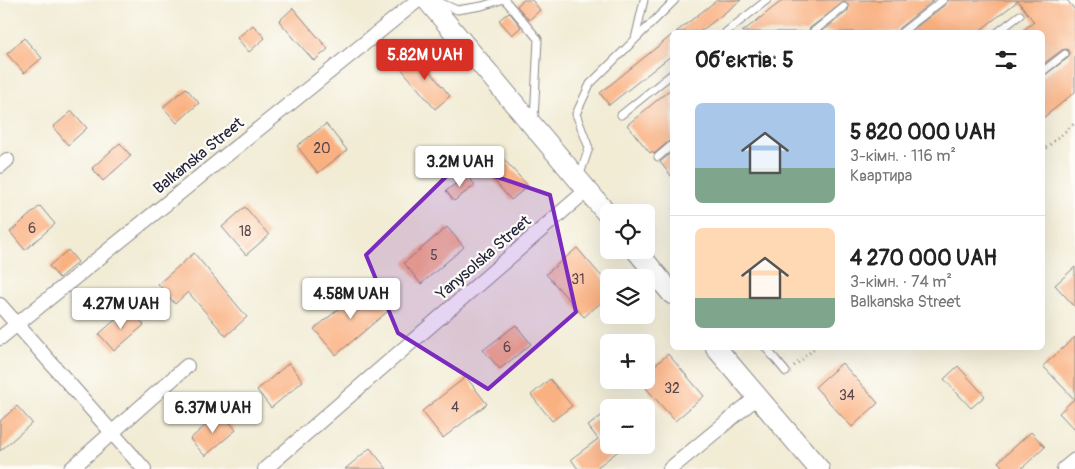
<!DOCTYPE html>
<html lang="uk">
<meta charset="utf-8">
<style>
body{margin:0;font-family:Pangolin,sans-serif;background:#f6f6f6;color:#222;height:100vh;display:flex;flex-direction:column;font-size:19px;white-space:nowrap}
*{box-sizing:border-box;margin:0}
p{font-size:16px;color:#767676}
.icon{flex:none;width:28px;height:28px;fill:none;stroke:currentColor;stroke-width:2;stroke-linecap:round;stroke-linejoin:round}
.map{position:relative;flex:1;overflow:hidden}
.details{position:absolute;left:670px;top:30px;width:375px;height:320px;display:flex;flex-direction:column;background:#fff;border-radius:8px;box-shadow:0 5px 20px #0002}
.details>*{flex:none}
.controls{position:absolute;left:600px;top:204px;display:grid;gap:10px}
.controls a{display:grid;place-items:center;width:55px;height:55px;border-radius:8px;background:#fff;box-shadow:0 5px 20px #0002;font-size:25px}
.price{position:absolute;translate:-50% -42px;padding:0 11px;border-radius:5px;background:#fff;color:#222;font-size:16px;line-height:32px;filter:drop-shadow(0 1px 2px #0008)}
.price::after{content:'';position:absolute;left:50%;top:30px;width:15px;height:11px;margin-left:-8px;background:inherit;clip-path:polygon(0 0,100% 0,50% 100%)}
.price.active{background:#d93025;color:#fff}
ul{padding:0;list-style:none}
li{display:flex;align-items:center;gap:15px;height:125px;padding:0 25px}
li+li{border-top:1px solid #e0e0e0}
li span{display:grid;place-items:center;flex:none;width:140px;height:100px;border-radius:8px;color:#555}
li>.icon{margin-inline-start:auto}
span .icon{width:60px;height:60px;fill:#fffc;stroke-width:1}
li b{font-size:21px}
h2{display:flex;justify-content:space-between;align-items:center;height:60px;padding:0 25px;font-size:21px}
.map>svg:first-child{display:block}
</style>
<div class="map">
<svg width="1075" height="469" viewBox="0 0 1075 469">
<rect width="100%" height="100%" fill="#fdfcf7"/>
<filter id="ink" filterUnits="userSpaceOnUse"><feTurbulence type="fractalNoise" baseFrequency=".02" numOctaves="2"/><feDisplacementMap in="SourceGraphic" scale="10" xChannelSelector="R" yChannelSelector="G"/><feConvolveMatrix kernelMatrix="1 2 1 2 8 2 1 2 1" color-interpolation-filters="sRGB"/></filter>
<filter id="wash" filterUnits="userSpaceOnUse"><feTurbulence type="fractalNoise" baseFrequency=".0096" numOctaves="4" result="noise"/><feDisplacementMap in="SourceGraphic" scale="20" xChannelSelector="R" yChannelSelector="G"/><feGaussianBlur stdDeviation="1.12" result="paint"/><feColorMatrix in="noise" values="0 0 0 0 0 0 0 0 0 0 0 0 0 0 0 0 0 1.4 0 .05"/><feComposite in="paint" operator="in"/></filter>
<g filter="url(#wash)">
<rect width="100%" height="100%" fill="#f2ecd5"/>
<g id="blocks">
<g fill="#fab182">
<polygon points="523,0 532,0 540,10 529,20 517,6"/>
<polygon points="717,0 741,0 700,32 676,32"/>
<polygon points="783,0 934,0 899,28 897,32 821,32 848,11 849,6 844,2 810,28 808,32 742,32"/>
<polygon points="948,0 1067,0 1075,10 1075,92 1042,119 1042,77 1068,58 1070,53 1067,49 1062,50 1042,65 1042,32 1021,32 1034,22 1018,1 978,32 910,32 946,4"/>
<polygon points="293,8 328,49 314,61 279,21"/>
<polygon points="509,12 521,27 512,35 499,20"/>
<polygon points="253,25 265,38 249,52 237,38"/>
<polygon points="672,35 672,55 609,105 600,93"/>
<polygon points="24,38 42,58 24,73 7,54"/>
<polygon points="415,53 450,96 435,109 399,66"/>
<polygon points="186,88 199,103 177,123 163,107"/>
<polygon points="672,88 672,140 669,141 654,154 652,151 650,153 627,125"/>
<polygon points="72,111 87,128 68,145 53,127"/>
<polygon points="326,124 347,150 318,173 297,146"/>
<polygon points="120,143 131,156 103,181 92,168"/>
<polygon points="672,152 672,177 660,162"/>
<polygon points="500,155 528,186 511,200 484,169"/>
<polygon points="467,175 475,185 454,201 446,191"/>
<polygon points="40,206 55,224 25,250 10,232"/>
<polygon points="245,207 269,235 246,255 222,227"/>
<polygon points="447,227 464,247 421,284 404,263"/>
<polygon points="577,248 609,285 609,296 584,317 546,274"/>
<polygon points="68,250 78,262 59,278 49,266"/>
<polygon points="194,253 247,317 226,336 188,292 175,304 158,284"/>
<polygon points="1075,267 1075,307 1055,285"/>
<polygon points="367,286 388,311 336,355 314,329"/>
<polygon points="129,308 144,325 114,351 99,334"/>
<polygon points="516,325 531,344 500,369 483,350"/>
<polygon points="1075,337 1075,430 1059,413 1074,399 1043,366"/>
<polygon points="668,354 704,396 675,421 646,388 646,373"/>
<polygon points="289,363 303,381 271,408 257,390"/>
<polygon points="842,363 878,403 852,427 815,387"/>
<polygon points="958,366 985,396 971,408 944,379"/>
<polygon points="466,377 487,404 443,438 422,411"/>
<polygon points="550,379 572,406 552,421 531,395"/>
<polygon points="17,406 32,423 0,451 0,421"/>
<polygon points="609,410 609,445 626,445 595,469 578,469 571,459 598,439 588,426"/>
<polygon points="221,412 236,430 205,456 190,439"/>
<polygon points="1031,432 1045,447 1021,469 1005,469 998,462"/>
<polygon points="370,448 387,469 345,469"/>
</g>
</g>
</g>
<g filter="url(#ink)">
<use href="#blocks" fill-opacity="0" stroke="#8a8788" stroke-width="1"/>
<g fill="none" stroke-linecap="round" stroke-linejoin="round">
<defs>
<g id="service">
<polyline points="435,0 457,10 482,6 501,0"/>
<polyline points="505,0 538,39 534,120"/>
<polyline points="726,32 767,0"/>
<polyline points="813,32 844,7"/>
<polyline points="902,32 943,0"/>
<polyline points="998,32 1020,15"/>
<polyline points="635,39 644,0"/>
<polyline points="1042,72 1065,54"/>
<polyline points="621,115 672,74"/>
<polyline points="658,157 672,145"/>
<polyline points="579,177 589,148 576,114 590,84 675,0"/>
<polyline points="766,348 786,372"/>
</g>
<g id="minor">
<polyline points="0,166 7,160"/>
<polyline points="0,305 144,469"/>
<polyline points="0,338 418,0"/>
<polyline points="71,469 187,366"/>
<polyline points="265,469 587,190"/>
<polyline points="670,469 757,397"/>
<polyline points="1064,469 1075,460"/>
</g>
<g id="secondary">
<polyline points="427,0 609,216"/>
<polyline points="636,250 672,294"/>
<polyline points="716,348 819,469"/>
</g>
</defs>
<use href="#service" stroke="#8a8788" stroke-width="9"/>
<use href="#minor" stroke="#8a8788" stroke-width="16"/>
<use href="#secondary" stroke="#8a8788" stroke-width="22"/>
<g stroke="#8a8788" stroke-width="3" stroke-dasharray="1 4" stroke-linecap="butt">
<polyline points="1042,151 1075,123"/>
<polyline points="794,366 815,348"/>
</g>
<use href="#service" stroke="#fff" stroke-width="7"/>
<use href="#minor" stroke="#fff" stroke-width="14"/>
<use href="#secondary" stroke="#fff" stroke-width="20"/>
</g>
</g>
<path fill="#7b2cbf" fill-opacity="0.2" stroke="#7b2cbf" stroke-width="4" stroke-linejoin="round" d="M459 164 550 195 576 312 488 389 398 333 366 255Z"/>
<g text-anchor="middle" stroke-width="4.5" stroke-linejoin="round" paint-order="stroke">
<g font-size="14" fill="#58464d">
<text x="322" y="153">20</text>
<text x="32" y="233">6</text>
<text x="245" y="236">18</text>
<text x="434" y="260">5</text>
<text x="578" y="284">31</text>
<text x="507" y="352">6</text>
<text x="672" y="393">32</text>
<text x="847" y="400">34</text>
<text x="455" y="412">4</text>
</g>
<g font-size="16" fill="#22223b" stroke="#fdfcf7">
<text transform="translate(198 155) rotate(-39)" y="6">Balkanska Street</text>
<text transform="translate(483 257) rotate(-41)" y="6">Yanysolska Street</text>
</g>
</g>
</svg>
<div class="controls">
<a><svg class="icon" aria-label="locate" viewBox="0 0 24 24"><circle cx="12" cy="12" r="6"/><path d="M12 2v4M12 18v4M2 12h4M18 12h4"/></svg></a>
<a><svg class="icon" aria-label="layers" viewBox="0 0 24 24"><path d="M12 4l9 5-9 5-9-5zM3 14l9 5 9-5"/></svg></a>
<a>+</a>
<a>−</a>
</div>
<b class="price active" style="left:425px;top:81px">5.82M UAH</b>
<b class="price" style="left:460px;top:188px">3.2M UAH</b>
<b class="price" style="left:351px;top:320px">4.58M UAH</b>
<b class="price" style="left:121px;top:330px">4.27M UAH</b>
<b class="price" style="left:213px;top:434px">6.37M UAH</b>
<section class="details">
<h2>Об’єктів: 5<svg class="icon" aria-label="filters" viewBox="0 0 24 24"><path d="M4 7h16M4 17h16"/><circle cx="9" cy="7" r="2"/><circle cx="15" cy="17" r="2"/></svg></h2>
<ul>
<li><span style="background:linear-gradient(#a9c7e8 65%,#7fa58c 0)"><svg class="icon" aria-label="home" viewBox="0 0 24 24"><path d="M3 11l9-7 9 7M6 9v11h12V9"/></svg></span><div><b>5 820 000 UAH</b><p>3-кімн. · 116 m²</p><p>Квартира</p></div></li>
<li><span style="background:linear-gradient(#ffd9b3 70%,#7fa58c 0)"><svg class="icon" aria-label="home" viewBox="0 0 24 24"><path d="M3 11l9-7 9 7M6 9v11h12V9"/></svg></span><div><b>4 270 000 UAH</b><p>3-кімн. · 74 m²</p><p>Balkanska Street</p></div></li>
</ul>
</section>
</div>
